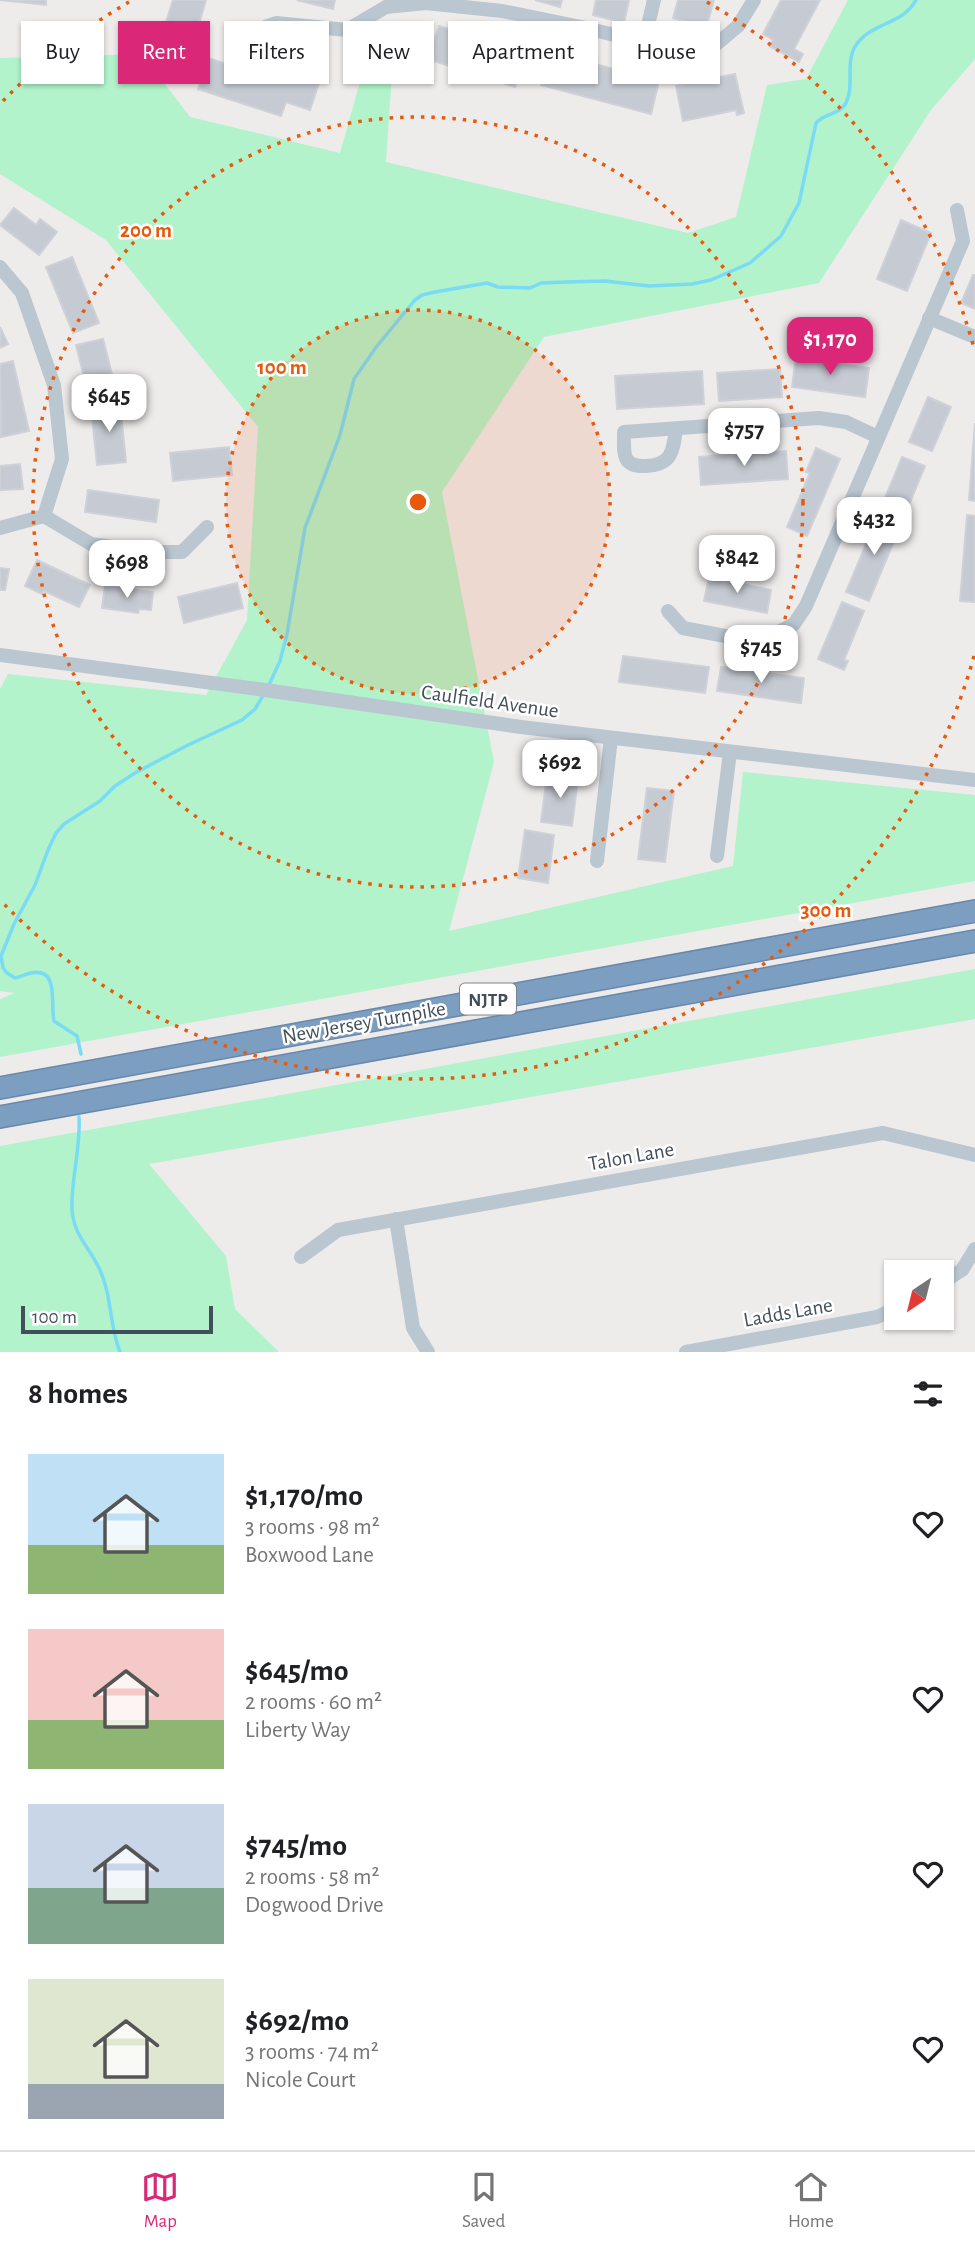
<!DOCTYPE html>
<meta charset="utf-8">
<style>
body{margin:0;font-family:"Alegreya Sans",sans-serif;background:#f2f2f2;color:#202124;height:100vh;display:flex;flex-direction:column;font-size:26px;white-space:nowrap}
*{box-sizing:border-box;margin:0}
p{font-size:23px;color:#757577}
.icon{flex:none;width:38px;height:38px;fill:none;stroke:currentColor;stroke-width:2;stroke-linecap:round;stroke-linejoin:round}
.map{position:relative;height:1352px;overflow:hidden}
.panel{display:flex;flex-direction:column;background:#fff;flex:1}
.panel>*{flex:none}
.hud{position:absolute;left:21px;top:21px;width:934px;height:63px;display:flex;gap:14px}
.needle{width:46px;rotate:215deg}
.tools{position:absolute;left:884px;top:1260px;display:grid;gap:14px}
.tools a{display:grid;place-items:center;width:70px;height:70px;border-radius:0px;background:#fff;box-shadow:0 2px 5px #0004;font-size:35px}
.scale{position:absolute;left:21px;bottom:18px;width:192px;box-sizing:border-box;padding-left:7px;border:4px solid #424f5a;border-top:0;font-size:19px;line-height:24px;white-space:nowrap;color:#424f5a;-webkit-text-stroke:5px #fff;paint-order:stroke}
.price{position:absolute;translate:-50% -60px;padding:0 16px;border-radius:14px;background:#fff;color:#222;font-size:23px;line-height:46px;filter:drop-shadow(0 2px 4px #0008)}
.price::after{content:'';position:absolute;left:50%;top:42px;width:21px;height:16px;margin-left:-10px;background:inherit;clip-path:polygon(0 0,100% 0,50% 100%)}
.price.active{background:#db2777;color:#fff}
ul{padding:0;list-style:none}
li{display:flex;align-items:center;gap:21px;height:175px;padding:0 28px}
li span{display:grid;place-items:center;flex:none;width:196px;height:140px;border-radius:0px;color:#555}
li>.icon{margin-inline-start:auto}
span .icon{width:84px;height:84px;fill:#fffc;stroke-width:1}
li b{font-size:30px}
h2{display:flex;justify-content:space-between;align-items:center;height:84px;padding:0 28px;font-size:30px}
.tag{padding:0 24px;border-radius:0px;background:#fff;box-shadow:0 2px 5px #0004;font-size:24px;line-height:63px}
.tag.active{background:#db2777;color:#fff}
.dock{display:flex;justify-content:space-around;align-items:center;height:98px;border-top:2px solid #e0e0e0;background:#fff;font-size:19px;color:#757577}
.dock a{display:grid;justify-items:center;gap:4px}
.dock .active{color:#db2777}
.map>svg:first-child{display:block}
</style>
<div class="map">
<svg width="975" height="1352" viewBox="0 0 975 1352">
<rect width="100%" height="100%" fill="#eeebeb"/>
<g fill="#b2f3cb">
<polygon points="848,0 975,0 975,59 931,110 819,283 544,337 442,492 494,762 449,931 733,866 743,772 975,795 975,881 0,1057 0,999 15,993 0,991 0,689 8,674 206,695 247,620 258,427 106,240 0,174 0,58 142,54 190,117 340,153 365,64 394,44 386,162 688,233 736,217 767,85 806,79"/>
<polygon points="975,969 975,1019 149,1164 226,1256 235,1309 279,1352 0,1352 0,1146"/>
</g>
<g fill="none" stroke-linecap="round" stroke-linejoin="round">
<g stroke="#7adbf5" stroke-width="3.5">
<path d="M268 687 280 661 287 634 305 528 340 435 354 379 377 346 415 300 422 295 435 292 487 283 498 287 530 288 541 283 566 282 605 281 649 286 692 284 711 280 750 263 781 236 799 203 816 123C824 113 839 115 846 103 856 83 842 59 860 40 875 23 904 23 916 0"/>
<path d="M81 1054 77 1036 54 1021C50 1004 60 967 31 973 26 974 21 977 15 978L7 973 3 968 1 956 14 924 35 885 48 850 56 833 64 824 100 801 115 786 135 773 188 745 242 720 255 709 264 694"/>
<path d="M79 1117C81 1148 71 1178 72 1209 73 1234 89 1247 99 1268 112 1294 109 1325 120 1352"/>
</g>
</g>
<g fill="#c6cad2" stroke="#ced1d8" stroke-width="2">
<polygon points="0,0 46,0 46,5"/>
<polygon points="173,0 206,0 191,51 160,41"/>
<polygon points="297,0 335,0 333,9"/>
<polygon points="535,0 562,0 560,7"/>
<polygon points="596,0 629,0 624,23 593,15"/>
<polygon points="678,0 714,0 706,28 673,18"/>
<polygon points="781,0 820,0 794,49 803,54 799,62 769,46 773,40 763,34"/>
<polygon points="439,26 515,50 513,55 524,59 515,87 428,59"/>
<polygon points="550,52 659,81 651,114 541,85"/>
<polygon points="208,58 287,84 290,74 300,77 302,71 321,77 310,110 286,102 281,116 198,89"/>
<polygon points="735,74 744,113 737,115 736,110 683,121 676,86"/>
<polygon points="14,208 36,225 40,219 57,232 39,255 0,225"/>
<polygon points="901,220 931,233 907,291 877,279"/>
<polygon points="72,257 99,323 73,333 46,267"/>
<polygon points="973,275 975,275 975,309 961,303"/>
<polygon points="0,327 8,344 0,348"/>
<polygon points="103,339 115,386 88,393 76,345"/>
<polygon points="796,357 869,368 865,397 792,387"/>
<polygon points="13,361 29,431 1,437 0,364"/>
<polygon points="780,369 782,397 719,401 717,373"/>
<polygon points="702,371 704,404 617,409 615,376"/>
<polygon points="928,397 951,407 932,451 909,442"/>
<polygon points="120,403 126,462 97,465 91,406"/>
<polygon points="975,423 975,501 969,500"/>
<polygon points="229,447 232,475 173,481 170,453"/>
<polygon points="816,448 840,459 807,536 787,527 810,473 806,472"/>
<polygon points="786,451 788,479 701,485 699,457"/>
<polygon points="902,457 925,466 906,512 883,503"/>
<polygon points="20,464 23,489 0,490 0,466"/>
<polygon points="88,490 159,500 156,522 85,512"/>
<polygon points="879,513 902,522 869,601 846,592"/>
<polygon points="967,515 975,516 975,602 960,601"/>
<polygon points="37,560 90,585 79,607 44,591 42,594 25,586"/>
<polygon points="0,568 9,569 5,590 0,590"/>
<polygon points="709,577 771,590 767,613 704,601"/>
<polygon points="237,583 243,608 184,623 178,597"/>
<polygon points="105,586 153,592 151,610 139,609 138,613 102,608"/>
<polygon points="842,602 864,611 844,660 848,661 844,670 818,659"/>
<polygon points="623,656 709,667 705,693 619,682"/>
<polygon points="721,667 804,678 801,703 717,691"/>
<polygon points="547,775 578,779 572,826 541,822"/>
<polygon points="647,788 674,791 665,862 638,859"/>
<polygon points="525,830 554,835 548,883 518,878"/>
</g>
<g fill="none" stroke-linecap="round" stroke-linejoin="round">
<defs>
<g id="highway">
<polyline points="0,1088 975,911"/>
<polyline points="0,1117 975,941"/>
</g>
</defs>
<use href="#highway" stroke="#6888ac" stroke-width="24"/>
<g stroke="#bac6d0" stroke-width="14">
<polyline points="248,33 276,23 347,30 386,7 426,3 502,11 581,27 644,42 679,56 713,47 738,26 754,0"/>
<polyline points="644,42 654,0"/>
<polyline points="0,267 22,293 54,385 62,459 44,516 0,528"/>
<polyline points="929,318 975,337"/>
<path d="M676 429C673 451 672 465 646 466 621 467 624 453 624 432L819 418 846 422 878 437"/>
<polyline points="44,516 91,544 147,552 182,552 207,527"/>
<polyline points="668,611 683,628 752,641 771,636 794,624 806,606 963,241 957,210"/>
<polyline points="0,655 258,689 521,727 975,780"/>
<polyline points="717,856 730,752"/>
<polyline points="597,861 611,738"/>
<polyline points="396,1219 413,1328 428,1352"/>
<polyline points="301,1257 338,1230 883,1133 975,1155"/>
<polyline points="942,1283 962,1270 975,1249"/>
<polyline points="686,1352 877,1317 896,1308"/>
</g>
<use href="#highway" stroke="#7c9ec1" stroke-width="21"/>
</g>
<circle cx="418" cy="502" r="192" fill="#e8590c" fill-opacity=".12"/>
<g fill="none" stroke="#e8590c" stroke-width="3.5" stroke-dasharray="3.5 7">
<circle cx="418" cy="502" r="192"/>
<circle cx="418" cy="502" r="385"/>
<path d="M974 656A577 577 0 0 1 3 903M3 101A577 577 0 0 1 129 2M707 2A577 577 0 0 1 974 348"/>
</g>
<g text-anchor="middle" stroke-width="5" stroke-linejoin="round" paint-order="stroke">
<rect fill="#fff" stroke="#7b848c" stroke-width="2" x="460" y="983.5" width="56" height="31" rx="5"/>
<g font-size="19" font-weight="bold" fill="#424f5a">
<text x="488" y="1006">NJTP</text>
</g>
<g font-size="21" fill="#424f5a" stroke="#fff">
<text transform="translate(490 701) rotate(8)" y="7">Caulfield Avenue</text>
<text transform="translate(364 1022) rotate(-10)" y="7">New Jersey Turnpike</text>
<text transform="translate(631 1156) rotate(-10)" y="7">Talon Lane</text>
<text transform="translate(788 1312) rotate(-10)" y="7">Ladds Lane</text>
</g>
</g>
<circle cx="418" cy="502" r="10" fill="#e8590c" stroke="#fff" stroke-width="3.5"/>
<g font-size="21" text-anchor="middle" font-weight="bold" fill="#e8590c" stroke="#fff" stroke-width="5" stroke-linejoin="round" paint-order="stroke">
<text x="146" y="237">200 m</text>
<text x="282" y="374">100 m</text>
<text x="826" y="917">300 m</text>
</g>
</svg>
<div class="tools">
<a><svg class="needle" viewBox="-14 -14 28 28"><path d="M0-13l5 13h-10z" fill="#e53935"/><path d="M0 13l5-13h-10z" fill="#757577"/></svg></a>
</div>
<div class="scale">100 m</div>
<b class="price active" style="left:830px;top:377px">$1,170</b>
<b class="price" style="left:109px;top:434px">$645</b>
<b class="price" style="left:744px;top:468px">$757</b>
<b class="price" style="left:874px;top:557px">$432</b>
<b class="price" style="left:737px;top:595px">$842</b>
<b class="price" style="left:127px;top:600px">$698</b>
<b class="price" style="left:761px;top:685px">$745</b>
<b class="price" style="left:560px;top:800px">$692</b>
<div class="hud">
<a class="tag">Buy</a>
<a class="tag active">Rent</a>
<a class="tag">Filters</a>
<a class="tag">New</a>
<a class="tag">Apartment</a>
<a class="tag">House</a>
</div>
</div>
<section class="panel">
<h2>8 homes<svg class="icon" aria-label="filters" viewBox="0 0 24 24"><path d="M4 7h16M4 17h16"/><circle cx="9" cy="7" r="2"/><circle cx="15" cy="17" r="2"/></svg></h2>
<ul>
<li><span style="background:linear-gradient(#bfe0f5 65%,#8fb573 0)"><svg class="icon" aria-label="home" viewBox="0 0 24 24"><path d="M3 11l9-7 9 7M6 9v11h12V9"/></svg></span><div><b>$1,170/mo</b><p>3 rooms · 98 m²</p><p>Boxwood Lane</p></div><svg class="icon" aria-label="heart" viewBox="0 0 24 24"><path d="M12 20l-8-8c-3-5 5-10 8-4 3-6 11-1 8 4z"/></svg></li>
<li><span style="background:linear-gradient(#f6c9c9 65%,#8fb573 0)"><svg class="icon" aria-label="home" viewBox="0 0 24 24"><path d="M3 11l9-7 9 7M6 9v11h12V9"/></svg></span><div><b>$645/mo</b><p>2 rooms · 60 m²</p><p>Liberty Way</p></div><svg class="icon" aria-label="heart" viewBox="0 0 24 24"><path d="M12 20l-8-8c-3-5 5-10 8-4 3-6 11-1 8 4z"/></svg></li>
<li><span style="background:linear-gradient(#c9d6e8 60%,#7fa58c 0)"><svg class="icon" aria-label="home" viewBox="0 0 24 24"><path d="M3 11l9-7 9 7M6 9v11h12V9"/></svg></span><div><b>$745/mo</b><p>2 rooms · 58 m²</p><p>Dogwood Drive</p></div><svg class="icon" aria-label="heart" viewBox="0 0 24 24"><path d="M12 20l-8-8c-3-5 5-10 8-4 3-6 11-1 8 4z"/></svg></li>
<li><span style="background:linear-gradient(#dfe7d0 75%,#9aa5b1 0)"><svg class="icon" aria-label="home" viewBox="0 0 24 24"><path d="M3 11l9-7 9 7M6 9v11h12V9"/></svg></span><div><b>$692/mo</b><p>3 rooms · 74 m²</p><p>Nicole Court</p></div><svg class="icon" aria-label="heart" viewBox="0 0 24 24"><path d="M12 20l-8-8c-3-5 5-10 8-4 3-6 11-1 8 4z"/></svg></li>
</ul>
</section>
<nav class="dock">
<a class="active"><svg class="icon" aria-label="map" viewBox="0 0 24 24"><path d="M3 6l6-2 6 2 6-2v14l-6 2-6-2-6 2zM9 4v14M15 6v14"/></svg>Map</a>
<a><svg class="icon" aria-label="saved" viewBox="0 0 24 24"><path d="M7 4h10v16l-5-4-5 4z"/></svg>Saved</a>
<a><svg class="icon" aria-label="home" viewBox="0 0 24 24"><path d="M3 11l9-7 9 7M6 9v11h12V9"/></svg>Home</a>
</nav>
